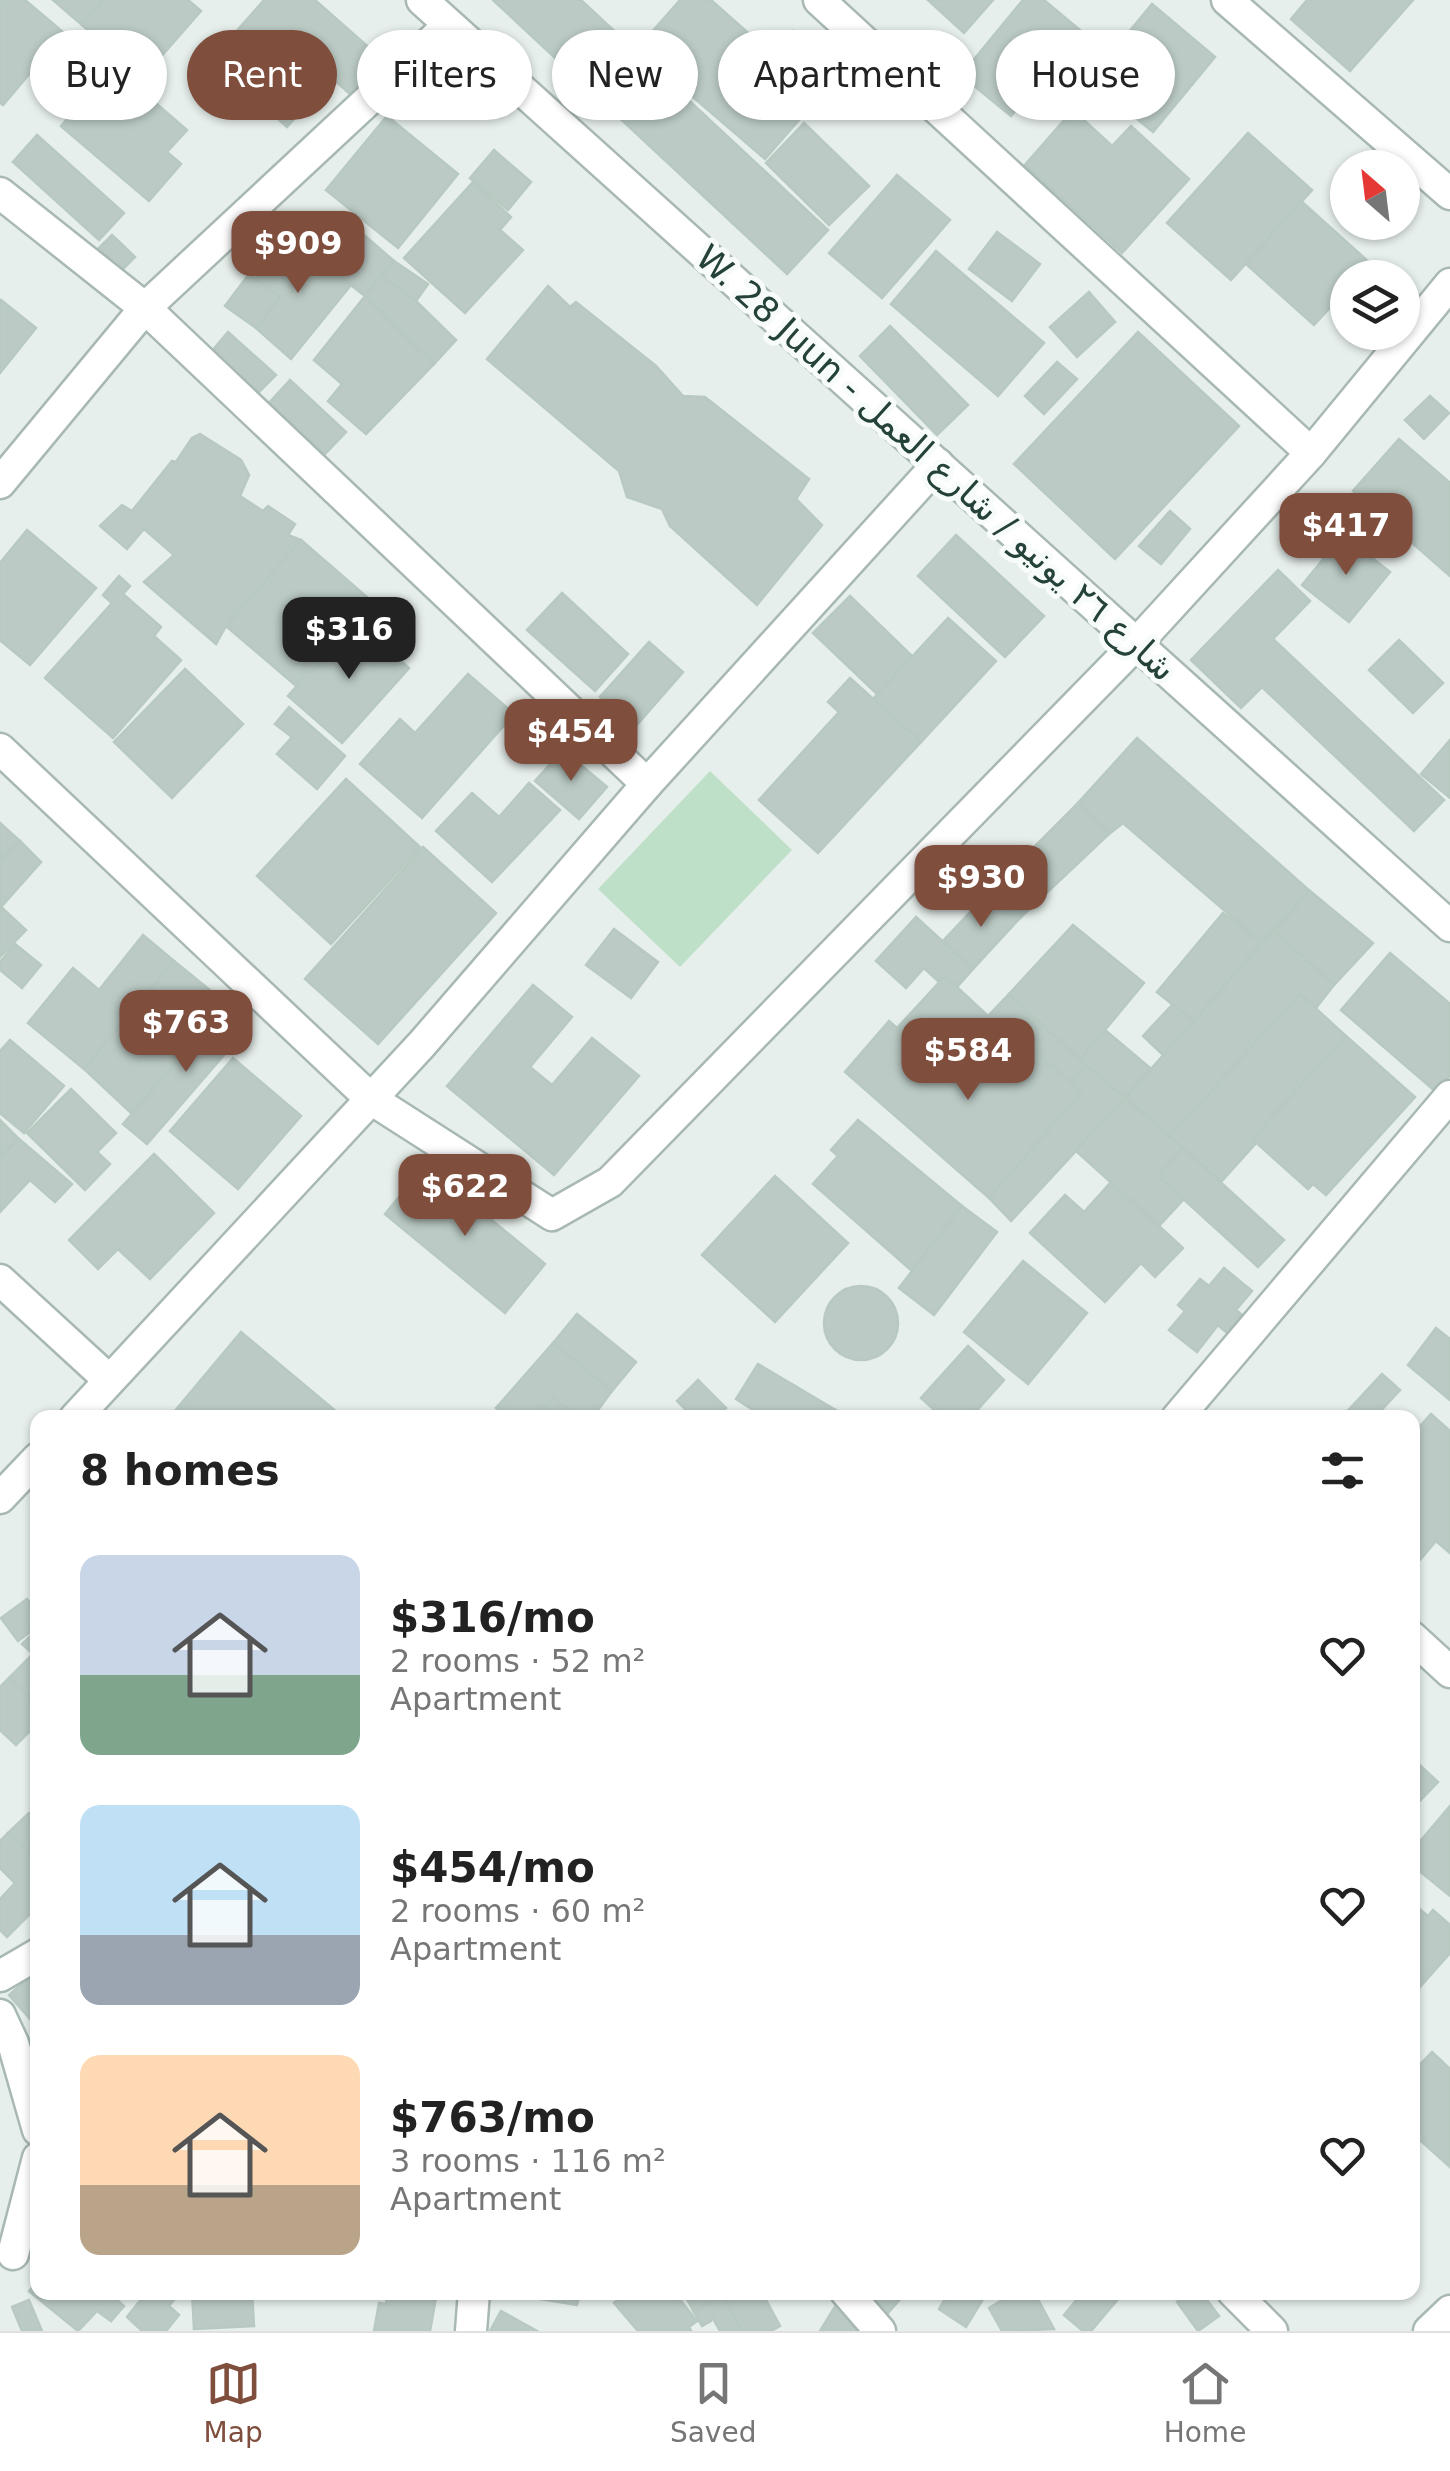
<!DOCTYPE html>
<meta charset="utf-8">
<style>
body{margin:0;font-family:"DejaVu Sans",Cairo,sans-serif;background:#f6f6f6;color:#222;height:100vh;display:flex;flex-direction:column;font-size:38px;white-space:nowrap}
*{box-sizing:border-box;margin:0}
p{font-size:32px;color:#767676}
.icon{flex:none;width:55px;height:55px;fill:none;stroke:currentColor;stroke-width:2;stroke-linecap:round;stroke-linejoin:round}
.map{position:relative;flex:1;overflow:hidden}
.panel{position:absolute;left:30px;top:1410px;width:1390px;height:890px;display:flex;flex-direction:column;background:#fff;border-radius:20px;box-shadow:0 2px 8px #0004}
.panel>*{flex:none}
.top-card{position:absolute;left:30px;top:30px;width:1390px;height:90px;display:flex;gap:20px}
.needle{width:65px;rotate:332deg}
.buttons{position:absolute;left:1330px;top:150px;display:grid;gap:20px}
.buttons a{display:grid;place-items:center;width:90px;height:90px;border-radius:50%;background:#fff;box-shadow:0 2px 8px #0004;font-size:50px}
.price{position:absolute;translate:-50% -85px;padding:0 22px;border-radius:20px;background:#804e3d;color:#fff;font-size:32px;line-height:65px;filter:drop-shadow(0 2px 5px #0008)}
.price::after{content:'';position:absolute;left:50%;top:60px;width:30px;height:22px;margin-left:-15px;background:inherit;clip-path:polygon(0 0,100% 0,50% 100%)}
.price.active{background:#222;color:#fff}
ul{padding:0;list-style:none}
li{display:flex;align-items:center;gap:30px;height:250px;padding:0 50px}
li span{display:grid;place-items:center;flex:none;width:280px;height:200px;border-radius:20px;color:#555}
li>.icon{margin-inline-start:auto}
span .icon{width:120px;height:120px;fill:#fffc;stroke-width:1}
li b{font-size:42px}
h2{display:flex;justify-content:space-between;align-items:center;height:120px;padding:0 50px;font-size:42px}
.tag{padding:0 35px;border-radius:45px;background:#fff;box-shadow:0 2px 8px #0004;font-size:35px;line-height:90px}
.tag.active{background:#804e3d;color:#fff}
.tabs{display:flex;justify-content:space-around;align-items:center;height:140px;border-top:2px solid #e0e0e0;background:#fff;font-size:28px;color:#767676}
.tabs a{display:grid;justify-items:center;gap:5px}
.tabs .active{color:#804e3d}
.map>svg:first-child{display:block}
</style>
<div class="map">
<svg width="1450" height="2331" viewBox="0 0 1450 2331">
<rect width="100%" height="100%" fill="#e6efeb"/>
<polygon fill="#bfe0c8" points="710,771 792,850 680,967 598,889"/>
<g fill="#bbcac4" stroke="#b8c9c2" stroke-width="2.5">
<polygon points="0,0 25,0 64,33 3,105 0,103"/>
<polygon points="53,0 103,0 82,25"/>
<polygon points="103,0 188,0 201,11 144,76 82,25"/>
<polygon points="264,0 315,0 382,59 351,95 331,77 287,127 256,99 242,115 197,76"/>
<polygon points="493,0 581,0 828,230 787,274"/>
<polygon points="680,0 711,0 772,54 793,31 841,72 765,159 637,49"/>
<polygon points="928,0 993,0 964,33"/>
<polygon points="1023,0 1044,0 1081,31 1011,116 961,75"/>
<polygon points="1307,0 1413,0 1350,71 1291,19"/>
<polygon points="1152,4 1215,57 1153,132 1089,80"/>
<polygon points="113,66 187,130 167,152 181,164 149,201 61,126"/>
<polygon points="1073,110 1112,146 1131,126 1189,179 1122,253 1025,165"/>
<polygon points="387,116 458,174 398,248 326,190"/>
<polygon points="804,123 869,186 829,225 766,163"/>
<polygon points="1248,133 1312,190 1231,280 1167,223"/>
<polygon points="37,135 124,213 99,240 13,162"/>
<polygon points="494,150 531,182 508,210 470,178"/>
<polygon points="897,175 950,220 882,298 829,253"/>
<polygon points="473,182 511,217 500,230 523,250 465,313 404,258"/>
<polygon points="1301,201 1370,263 1357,278 1348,278 1348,288 1314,325 1246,264"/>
<polygon points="357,229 394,261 365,296 326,266"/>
<polygon points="997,232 1040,264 1012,301 969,269"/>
<polygon points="112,235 135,257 121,271 98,249"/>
<polygon points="289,236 351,285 291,359 256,328 280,297 255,279"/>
<polygon points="936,251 1044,343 998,396 891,304"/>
<polygon points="394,261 428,284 416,301 381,276"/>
<polygon points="249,274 280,297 256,328 225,306"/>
<polygon points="381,276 416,301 456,340 434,364 365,296"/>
<polygon points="548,286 570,307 576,302 656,366 683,396 705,397 809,479 796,499 822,525 757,605 670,526 662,509 627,497 619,471 487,359"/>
<polygon points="1089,292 1115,322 1077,357 1050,327"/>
<polygon points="365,296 434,364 366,434 328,401 342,384 314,360"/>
<polygon points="1,300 36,328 0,373 0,301"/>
<polygon points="890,326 968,405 937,435 860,356"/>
<polygon points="228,332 276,375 258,393 212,351"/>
<polygon points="1138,332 1239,426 1115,559 1014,464"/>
<polygon points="1057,362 1077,379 1044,414 1025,396"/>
<polygon points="290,380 346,432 324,455 269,403"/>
<polygon points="1430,396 1449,413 1424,439 1405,420"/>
<polygon points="200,434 241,460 249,475 240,496 263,511 268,506 295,524 288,535 301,540 226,626 216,644 144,582 174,555 144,529 127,549 100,526 122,505 132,511 172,461 176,462 192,438"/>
<polygon points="1399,439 1450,483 1450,576 1353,491"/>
<polygon points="1170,511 1190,529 1161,564 1139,546"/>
<polygon points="27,530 96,588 30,665 0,640 0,563"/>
<polygon points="956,535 1044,616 1005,657 918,576"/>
<polygon points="1343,535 1390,572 1349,622 1302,585"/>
<polygon points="301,540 369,599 295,685 226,626"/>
<polygon points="1278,570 1310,601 1273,639 1444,800 1414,831 1262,687 1241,708 1191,660"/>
<polygon points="119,576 130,586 123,594 161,627 154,636 181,660 113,738 45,678 112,603 103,595"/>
<polygon points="562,593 628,654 595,691 527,630"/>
<polygon points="850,596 912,656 878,695 813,633"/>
<polygon points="948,618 996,661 921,742 873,699"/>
<polygon points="356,620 409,668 342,743 288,696"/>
<polygon points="1399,640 1443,683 1413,713 1369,670"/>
<polygon points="649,642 683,672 635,727 600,697"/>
<polygon points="185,669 243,724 172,798 114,742"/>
<polygon points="468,674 514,714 422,818 360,764 400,719 415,733"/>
<polygon points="850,678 921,742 818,853 759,800 839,712 828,702"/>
<polygon points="289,707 345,756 317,789 277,754 292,737 275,724"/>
<polygon points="1137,738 1310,891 1261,942 1123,823 1109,834 1078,803"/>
<polygon points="1450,740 1450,798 1421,774"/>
<polygon points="563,750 607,787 579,819 535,781"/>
<polygon points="346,779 420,847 331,944 257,876"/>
<polygon points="529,783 560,810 492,882 436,831 472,793 499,817"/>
<polygon points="1078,803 1109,834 1020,918 990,891"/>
<polygon points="0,823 20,841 0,861"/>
<polygon points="20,841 41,862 1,907 0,861"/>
<polygon points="423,847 496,913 378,1044 305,979"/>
<polygon points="990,891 1020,918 973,969 943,941"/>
<polygon points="1310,891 1373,943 1334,985 1274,931"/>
<polygon points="0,906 26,930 0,957"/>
<polygon points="1223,913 1261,942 1194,1022 1157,992"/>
<polygon points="916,917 973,969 957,987 945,976 939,982 924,968 906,988 876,961"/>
<polygon points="1073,925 1144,983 1080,1060 1009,994"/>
<polygon points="614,929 658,962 631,998 586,965"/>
<polygon points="1274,931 1334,985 1316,1008 1300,994 1170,1136 1125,1098"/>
<polygon points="143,935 174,961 84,1069 28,1023 73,968 99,990"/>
<polygon points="15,944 41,965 22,988 0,970 0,962"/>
<polygon points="1390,953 1450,1004 1450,1075 1436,1092 1341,1010"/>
<polygon points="174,961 227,1004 178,1060 128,1016"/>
<polygon points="945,976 988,1016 1009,994 1087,1066 1071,1083 1018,1035 967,1090 898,1027"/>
<polygon points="533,985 572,1017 530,1067 552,1085 592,1038 639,1076 554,1175 447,1086"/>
<polygon points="1300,994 1346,1036 1252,1139 1257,1142 1221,1182 1170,1136"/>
<polygon points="227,1004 249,1026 147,1144 123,1124"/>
<polygon points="1173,1004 1194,1022 1163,1055 1143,1036"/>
<polygon points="128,1016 178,1060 131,1113 84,1069"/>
<polygon points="889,1021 967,1090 1018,1035 1082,1092 989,1198 845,1072"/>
<polygon points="1105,1030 1150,1068 1125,1098 1080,1060"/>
<polygon points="1346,1036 1415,1097 1326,1195 1313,1184 1308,1189 1252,1139"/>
<polygon points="10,1040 64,1086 24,1133 0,1113 0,1051"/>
<polygon points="233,1058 301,1116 238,1189 170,1131"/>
<polygon points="1087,1066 1125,1098 1011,1221 989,1198 1082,1092 1071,1083"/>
<polygon points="71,1089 116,1133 97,1152 110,1164 85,1190 27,1133"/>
<polygon points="1125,1098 1183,1148 1158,1176 1183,1200 1159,1226 1076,1151"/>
<polygon points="0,1120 19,1139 0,1158"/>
<polygon points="858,1120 962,1206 912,1271 813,1184 838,1156 831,1150"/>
<polygon points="19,1139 72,1184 55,1202 30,1180 0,1212 0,1158"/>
<polygon points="1183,1148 1284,1240 1258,1267 1158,1176"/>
<polygon points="154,1154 214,1213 150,1279 118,1249 98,1269 69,1240"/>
<polygon points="425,1165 545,1264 505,1313 385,1214"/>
<polygon points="775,1176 848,1243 775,1322 702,1255"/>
<polygon points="1111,1182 1183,1248 1155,1277 1141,1263 1105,1302 1030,1233 1065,1195 1084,1212"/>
<polygon points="962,1206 997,1232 934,1315 899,1288"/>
<polygon points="1023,1261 1087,1313 1028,1384 964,1332"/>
<polygon points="1224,1268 1252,1291 1236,1310 1242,1315 1227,1333 1218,1325 1197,1352 1169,1330 1185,1311 1178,1305 1200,1279 1209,1286"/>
<circle cx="861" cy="1323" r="37"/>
<polygon points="577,1314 636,1362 612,1391 553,1343"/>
<polygon points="1436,1328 1450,1339 1450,1400 1408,1365"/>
<polygon points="241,1332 344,1418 242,1418 237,1414 234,1418 169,1418"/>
<polygon points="553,1343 612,1391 592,1418 577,1418 553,1397 535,1418 507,1418 496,1408"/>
<polygon points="968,1346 1004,1380 970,1418 943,1418 921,1398"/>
<polygon points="758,1364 846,1416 766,1418 736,1399"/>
<polygon points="1382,1374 1400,1390 1374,1418 1341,1418"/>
<polygon points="698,1380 726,1408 716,1418 694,1418 677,1401"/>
<polygon points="553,1397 577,1418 535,1418"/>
<polygon points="1431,1414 1450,1431 1450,1553 1436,1541 1419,1561 1412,1556 1412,1435"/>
<polygon points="27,1599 38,1612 38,1626 18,1641 1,1618"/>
<polygon points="38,1629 38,1706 9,1678 33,1654 22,1644"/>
<polygon points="9,1678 38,1706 38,1723 16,1745 0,1730 0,1687"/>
<polygon points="1412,1758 1438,1782 1412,1809"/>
<polygon points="1450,1806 1450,1896 1412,1865 1412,1851"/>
<polygon points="29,1813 38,1821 38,1860 8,1833"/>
<polygon points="8,1833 38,1860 38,1906 7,1937 0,1930 0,1899 15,1883 0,1868 0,1841"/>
<polygon points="1412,1903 1428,1916 1433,1910 1450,1925 1450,1953 1412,1996"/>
<polygon points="38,1970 38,2028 9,1995"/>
<polygon points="1432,2052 1450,2069 1450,2167 1412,2133 1412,2073"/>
<polygon points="38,2281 38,2292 108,2292 124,2306 111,2321 97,2311 78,2331 29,2291"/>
<polygon points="147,2292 180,2292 169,2306 179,2315 166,2331 142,2331 127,2317"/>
<polygon points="192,2292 252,2292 254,2326 194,2329"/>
<polygon points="388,2292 437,2292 430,2331 374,2331 379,2303 386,2304"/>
<polygon points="528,2292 580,2292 577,2305 528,2297"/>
<polygon points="627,2292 674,2292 697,2321 689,2327 691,2331 638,2331 614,2303"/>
<polygon points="683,2292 729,2292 694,2312"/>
<polygon points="729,2292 771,2292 764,2296 780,2326 771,2331 742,2331 723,2296"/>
<polygon points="850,2292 897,2292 902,2297 881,2321"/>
<polygon points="949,2292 973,2292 983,2299 966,2327 939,2309"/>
<polygon points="1016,2292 1034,2292 1054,2329 1002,2331 989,2308"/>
<polygon points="1083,2292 1124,2292 1091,2331 1083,2331 1064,2315"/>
<polygon points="1190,2292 1201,2292 1219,2316 1198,2331 1177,2302"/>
<polygon points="723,2296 742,2331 720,2331 712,2317 711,2321 702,2326 694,2312"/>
<polygon points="29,2300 42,2331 22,2331 12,2307"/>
<polygon points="836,2305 868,2324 864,2331 820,2331"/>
<polygon points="501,2311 537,2331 490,2331"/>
</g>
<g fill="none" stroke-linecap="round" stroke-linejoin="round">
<defs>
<g id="minor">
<polyline points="422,0 1450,926"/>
<polyline points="819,0 1311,453"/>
<polyline points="1227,0 1450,194"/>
<polyline points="0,193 145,308 647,784"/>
<polyline points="0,483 145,308 449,25"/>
<polyline points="0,749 371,1099 552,1215 610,1182 1137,643 1311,453 1450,284"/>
<polyline points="0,1280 109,1380"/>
<polyline points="75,1418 422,1044 647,784 938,464"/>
<polyline points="1177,1418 1450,1096"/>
<polyline points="0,1498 38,1458"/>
<polyline points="1412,1637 1450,1672"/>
<polyline points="0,1976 38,1954"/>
<polyline points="0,2015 13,2043 38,2130"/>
<polyline points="13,2254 38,2158"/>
<polyline points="846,2292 880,2331"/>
<polyline points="1233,2292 1272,2331"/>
<polyline points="471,2331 474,2292"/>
<polyline points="1429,2331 1450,2311"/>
</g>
</defs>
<use href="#minor" stroke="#a8b8b2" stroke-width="35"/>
<use href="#minor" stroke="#fff" stroke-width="30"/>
</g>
<g text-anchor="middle" stroke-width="10" stroke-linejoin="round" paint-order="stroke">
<g font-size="35" fill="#24423a" stroke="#f7fbf9">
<text transform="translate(936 463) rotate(42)" y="12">W. 28 Juun - شارع ٢٦ يونيو / شارع العمل</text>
</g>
</g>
</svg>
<div class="buttons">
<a><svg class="needle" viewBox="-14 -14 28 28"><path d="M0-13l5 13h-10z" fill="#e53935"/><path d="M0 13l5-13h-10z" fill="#767676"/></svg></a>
<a><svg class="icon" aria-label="layers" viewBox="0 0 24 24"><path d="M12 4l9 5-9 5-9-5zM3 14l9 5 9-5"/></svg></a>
</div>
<b class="price" style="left:298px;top:296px">$909</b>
<b class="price" style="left:1346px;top:578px">$417</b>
<b class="price active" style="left:349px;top:682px">$316</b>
<b class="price" style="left:571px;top:784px">$454</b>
<b class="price" style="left:981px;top:930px">$930</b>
<b class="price" style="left:186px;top:1075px">$763</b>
<b class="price" style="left:968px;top:1103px">$584</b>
<b class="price" style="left:465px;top:1239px">$622</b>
<div class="top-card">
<a class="tag">Buy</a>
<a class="tag active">Rent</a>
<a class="tag">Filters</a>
<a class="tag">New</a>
<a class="tag">Apartment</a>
<a class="tag">House</a>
</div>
<section class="panel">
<h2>8 homes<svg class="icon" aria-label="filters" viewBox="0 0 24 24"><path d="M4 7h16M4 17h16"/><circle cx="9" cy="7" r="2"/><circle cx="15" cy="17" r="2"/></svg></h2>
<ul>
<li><span style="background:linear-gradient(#c9d6e8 60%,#7fa58c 0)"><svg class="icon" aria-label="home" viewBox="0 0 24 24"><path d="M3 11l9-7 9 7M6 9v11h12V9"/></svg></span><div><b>$316/mo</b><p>2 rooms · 52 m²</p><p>Apartment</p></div><svg class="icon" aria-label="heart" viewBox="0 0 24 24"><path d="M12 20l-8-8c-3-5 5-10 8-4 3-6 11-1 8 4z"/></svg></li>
<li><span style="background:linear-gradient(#bfe0f5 65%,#9aa5b1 0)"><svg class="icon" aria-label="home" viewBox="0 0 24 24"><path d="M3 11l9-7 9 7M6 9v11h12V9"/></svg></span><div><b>$454/mo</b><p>2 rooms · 60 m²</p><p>Apartment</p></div><svg class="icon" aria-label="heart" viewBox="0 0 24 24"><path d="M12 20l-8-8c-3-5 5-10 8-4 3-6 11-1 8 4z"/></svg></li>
<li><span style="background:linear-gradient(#ffd9b3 65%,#b9a48a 0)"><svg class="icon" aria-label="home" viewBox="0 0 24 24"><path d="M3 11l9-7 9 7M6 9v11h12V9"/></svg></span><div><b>$763/mo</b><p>3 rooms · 116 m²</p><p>Apartment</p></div><svg class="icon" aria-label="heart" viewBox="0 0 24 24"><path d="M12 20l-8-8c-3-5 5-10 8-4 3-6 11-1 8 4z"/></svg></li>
</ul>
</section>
</div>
<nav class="tabs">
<a class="active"><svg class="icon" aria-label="map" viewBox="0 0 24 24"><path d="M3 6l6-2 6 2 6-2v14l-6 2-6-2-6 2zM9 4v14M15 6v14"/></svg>Map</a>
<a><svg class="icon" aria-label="saved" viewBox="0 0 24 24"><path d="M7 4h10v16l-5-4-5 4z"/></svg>Saved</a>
<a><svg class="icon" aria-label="home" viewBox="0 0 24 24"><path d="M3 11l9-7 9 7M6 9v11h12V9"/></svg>Home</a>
</nav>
